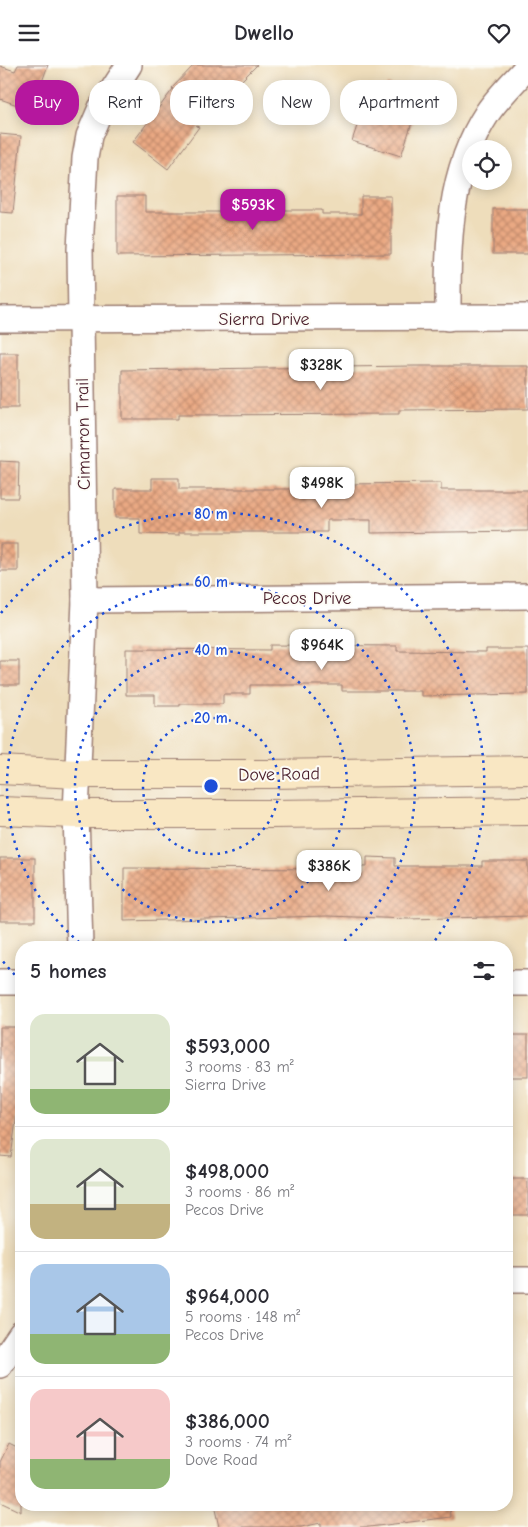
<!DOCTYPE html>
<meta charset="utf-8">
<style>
body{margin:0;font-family:"Comic Neue",sans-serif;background:#f7f7f7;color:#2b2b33;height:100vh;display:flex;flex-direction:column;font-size:19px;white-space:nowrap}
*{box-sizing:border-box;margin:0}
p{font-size:16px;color:#7c7c81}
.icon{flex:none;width:28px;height:28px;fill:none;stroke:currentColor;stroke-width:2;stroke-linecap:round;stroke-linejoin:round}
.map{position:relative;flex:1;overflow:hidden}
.side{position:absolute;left:15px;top:876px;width:498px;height:570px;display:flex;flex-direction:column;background:#fff;border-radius:20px;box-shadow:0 2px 12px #0003}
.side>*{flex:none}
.guide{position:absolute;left:15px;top:15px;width:499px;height:45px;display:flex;gap:10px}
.controls{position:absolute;left:462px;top:75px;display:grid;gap:10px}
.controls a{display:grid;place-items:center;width:50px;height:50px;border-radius:50%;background:#fff;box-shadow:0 2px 12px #0003;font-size:25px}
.price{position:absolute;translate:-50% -42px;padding:0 11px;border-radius:10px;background:#fff;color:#222;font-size:16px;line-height:32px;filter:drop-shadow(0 1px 2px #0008)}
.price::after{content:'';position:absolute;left:50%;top:30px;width:15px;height:11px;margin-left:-8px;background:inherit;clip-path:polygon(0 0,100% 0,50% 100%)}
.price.current{background:#b5179e;color:#fff}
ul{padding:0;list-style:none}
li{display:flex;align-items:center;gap:15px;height:125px;padding:0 15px}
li+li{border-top:1px solid #e1e1e2}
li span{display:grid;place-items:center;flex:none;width:140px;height:100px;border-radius:15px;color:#555}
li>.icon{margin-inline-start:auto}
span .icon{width:60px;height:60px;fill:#fffc;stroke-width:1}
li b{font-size:21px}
h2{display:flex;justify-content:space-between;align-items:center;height:60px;padding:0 15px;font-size:21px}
.tag{padding:0 18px;border-radius:20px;background:#fff;box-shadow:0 2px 12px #0003;font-size:18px;line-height:45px}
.tag.current{background:#b5179e;color:#fff}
header{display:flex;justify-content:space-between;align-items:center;height:65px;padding:0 15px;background:#fff;font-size:22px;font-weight:800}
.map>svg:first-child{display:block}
</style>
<header><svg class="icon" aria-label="menu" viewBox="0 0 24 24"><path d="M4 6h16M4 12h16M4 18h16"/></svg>Dwello<svg class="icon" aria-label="heart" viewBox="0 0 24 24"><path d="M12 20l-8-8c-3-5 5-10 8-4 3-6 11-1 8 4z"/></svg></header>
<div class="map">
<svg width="528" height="1462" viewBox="0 0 528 1462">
<defs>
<pattern id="building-cross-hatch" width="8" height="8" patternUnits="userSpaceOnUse" patternTransform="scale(1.25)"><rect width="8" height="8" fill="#eaa983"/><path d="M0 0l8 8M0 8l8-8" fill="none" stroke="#c0896b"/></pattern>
</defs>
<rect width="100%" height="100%" fill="#fdfcf7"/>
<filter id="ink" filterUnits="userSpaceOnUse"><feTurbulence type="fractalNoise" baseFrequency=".02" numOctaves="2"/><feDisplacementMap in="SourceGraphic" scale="10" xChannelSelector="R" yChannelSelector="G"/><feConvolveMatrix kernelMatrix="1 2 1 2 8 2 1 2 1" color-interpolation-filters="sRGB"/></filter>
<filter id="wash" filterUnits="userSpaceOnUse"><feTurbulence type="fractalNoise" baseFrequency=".0096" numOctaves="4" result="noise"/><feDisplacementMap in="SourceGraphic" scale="20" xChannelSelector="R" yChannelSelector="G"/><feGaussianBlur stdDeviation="1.12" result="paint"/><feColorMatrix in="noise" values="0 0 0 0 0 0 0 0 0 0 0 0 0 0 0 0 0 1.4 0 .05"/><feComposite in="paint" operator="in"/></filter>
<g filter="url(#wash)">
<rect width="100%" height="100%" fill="#edb"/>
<g id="blocks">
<g fill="url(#building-cross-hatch)">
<polygon points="18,0 48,0 32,45 0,34 0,1 15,6"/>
<polygon points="194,0 257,0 196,61 199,62 168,104 133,77 173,24 172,23"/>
<polygon points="387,19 421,30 401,91 352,76 365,37 380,42"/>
<polygon points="0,69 21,71 13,148 0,147"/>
<polygon points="117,131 145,131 145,147 268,147 268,145 322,145 322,149 361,149 361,131 391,131 391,189 117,191"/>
<rect x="493" y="144" width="35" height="45"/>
<rect x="0" y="288" width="18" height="55"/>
<polygon points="414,301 528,301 528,344 399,345 399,349 178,350 178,354 122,354 122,305"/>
<polygon points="0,396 19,397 18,433 0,433"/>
<polygon points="152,413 179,413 179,424 343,424 343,419 441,418 441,425 528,425 528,466 371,468 371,455 327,455 327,467 179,467 179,470 140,469 140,453 115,453 115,424 152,424"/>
<rect x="0" y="479" width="18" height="27"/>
<polygon points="270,580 397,581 397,586 486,587 486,584 528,584 528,629 421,631 421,626 342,626 342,620 250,620 250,629 223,629 223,639 180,639 180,641 155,641 155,630 126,630 126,584 270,585"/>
<rect x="0" y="596" width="19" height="24"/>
<polygon points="367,792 395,793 395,801 482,801 482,796 528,796 528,851 408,854 328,851 124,856 124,803 339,804 339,801 367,802"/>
<rect x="0" y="793" width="35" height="63"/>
<polygon points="0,962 18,962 18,1041 11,1092 0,1091"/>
<rect x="506" y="970" width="22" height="42"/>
<rect x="506" y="1114" width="22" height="36"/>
<polygon points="9,1379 21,1385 21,1447 0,1437 0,1397"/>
<polygon points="214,1440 450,1440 451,1452 369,1462 321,1462 321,1458 301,1462 219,1462"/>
</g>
</g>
</g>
<g filter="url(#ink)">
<use href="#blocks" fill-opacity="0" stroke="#9c7e73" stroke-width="1"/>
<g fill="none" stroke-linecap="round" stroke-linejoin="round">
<defs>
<g id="street">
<path d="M448 253C448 182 447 109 488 47 499 31 515 16 528 1"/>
<polyline points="0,254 528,252"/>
<polyline points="85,535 528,531"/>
<polyline points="80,882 76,749 85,535 80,184 85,93 89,71 101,43 129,0"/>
<polyline points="0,917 21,917"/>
<polyline points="506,918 528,918"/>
<polyline points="506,1215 528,1215"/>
<polyline points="0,1300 21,1269"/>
</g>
<g id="secondary">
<polyline points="0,705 77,709 270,709 528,705"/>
<polyline points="0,746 76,749 270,749 528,746"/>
</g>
</defs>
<use href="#street" stroke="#9c7e73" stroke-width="28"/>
<use href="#secondary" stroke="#9c7e73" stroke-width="30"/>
<use href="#street" stroke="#fff" stroke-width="25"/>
<use href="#secondary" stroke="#f9e7c3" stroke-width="28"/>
</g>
</g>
<g fill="none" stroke="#1d4ed8" stroke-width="2.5" stroke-dasharray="2.5 5">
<circle cx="211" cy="721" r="68"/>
<circle cx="211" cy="721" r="136"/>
<path d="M85 882A204 204 0 1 1 337 882"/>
<path d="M20 915A272 272 0 0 1 1 894M1 548A272 272 0 0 1 431 881"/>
</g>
<g text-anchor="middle" stroke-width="4" stroke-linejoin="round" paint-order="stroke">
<g font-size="18" fill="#4a1f2b" stroke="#fdfcf7">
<text x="264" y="260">Sierra Drive</text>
<text transform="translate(83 369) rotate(-91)" y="6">Cimarron Trail</text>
<text x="307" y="539">Pecos Drive</text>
<text transform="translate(279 709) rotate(-1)" y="6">Dove Road</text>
</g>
</g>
<circle cx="211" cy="721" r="8" fill="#1d4ed8" stroke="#fdfcf7" stroke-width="2.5"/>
<g font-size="15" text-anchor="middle" font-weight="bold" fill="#1d4ed8" stroke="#fdfcf7" stroke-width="4" stroke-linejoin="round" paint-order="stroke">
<text x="211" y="454">80 m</text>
<text x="211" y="522">60 m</text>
<text x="211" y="590">40 m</text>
<text x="211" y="658">20 m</text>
</g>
</svg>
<div class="controls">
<a><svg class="icon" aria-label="locate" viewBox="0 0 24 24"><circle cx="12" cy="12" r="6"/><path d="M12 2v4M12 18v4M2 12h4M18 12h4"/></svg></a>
</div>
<b class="price current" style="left:253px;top:166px">$593K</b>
<b class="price" style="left:321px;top:326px">$328K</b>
<b class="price" style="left:322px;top:444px">$498K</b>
<b class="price" style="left:322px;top:606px">$964K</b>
<b class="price" style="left:329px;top:827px">$386K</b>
<div class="guide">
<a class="tag current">Buy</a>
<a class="tag">Rent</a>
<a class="tag">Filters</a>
<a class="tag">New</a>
<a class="tag">Apartment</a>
</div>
<section class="side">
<h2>5 homes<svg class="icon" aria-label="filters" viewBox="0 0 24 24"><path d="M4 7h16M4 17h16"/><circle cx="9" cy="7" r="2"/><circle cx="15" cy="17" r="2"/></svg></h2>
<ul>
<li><span style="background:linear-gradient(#dfe7d0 75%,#8fb573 0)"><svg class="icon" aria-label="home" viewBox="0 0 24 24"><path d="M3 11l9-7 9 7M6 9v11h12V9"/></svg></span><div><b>$593,000</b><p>3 rooms · 83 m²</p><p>Sierra Drive</p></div></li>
<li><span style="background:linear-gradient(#dfe7d0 65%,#c2b280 0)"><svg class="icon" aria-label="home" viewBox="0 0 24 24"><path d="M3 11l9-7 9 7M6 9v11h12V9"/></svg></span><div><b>$498,000</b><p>3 rooms · 86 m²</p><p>Pecos Drive</p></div></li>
<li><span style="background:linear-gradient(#a9c7e8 70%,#8fb573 0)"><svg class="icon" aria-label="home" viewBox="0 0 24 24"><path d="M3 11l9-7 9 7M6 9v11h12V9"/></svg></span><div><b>$964,000</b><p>5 rooms · 148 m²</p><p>Pecos Drive</p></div></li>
<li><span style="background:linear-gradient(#f6c9c9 70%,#8fb573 0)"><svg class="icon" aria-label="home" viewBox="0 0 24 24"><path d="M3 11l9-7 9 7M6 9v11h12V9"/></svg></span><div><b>$386,000</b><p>3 rooms · 74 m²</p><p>Dove Road</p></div></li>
</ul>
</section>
</div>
